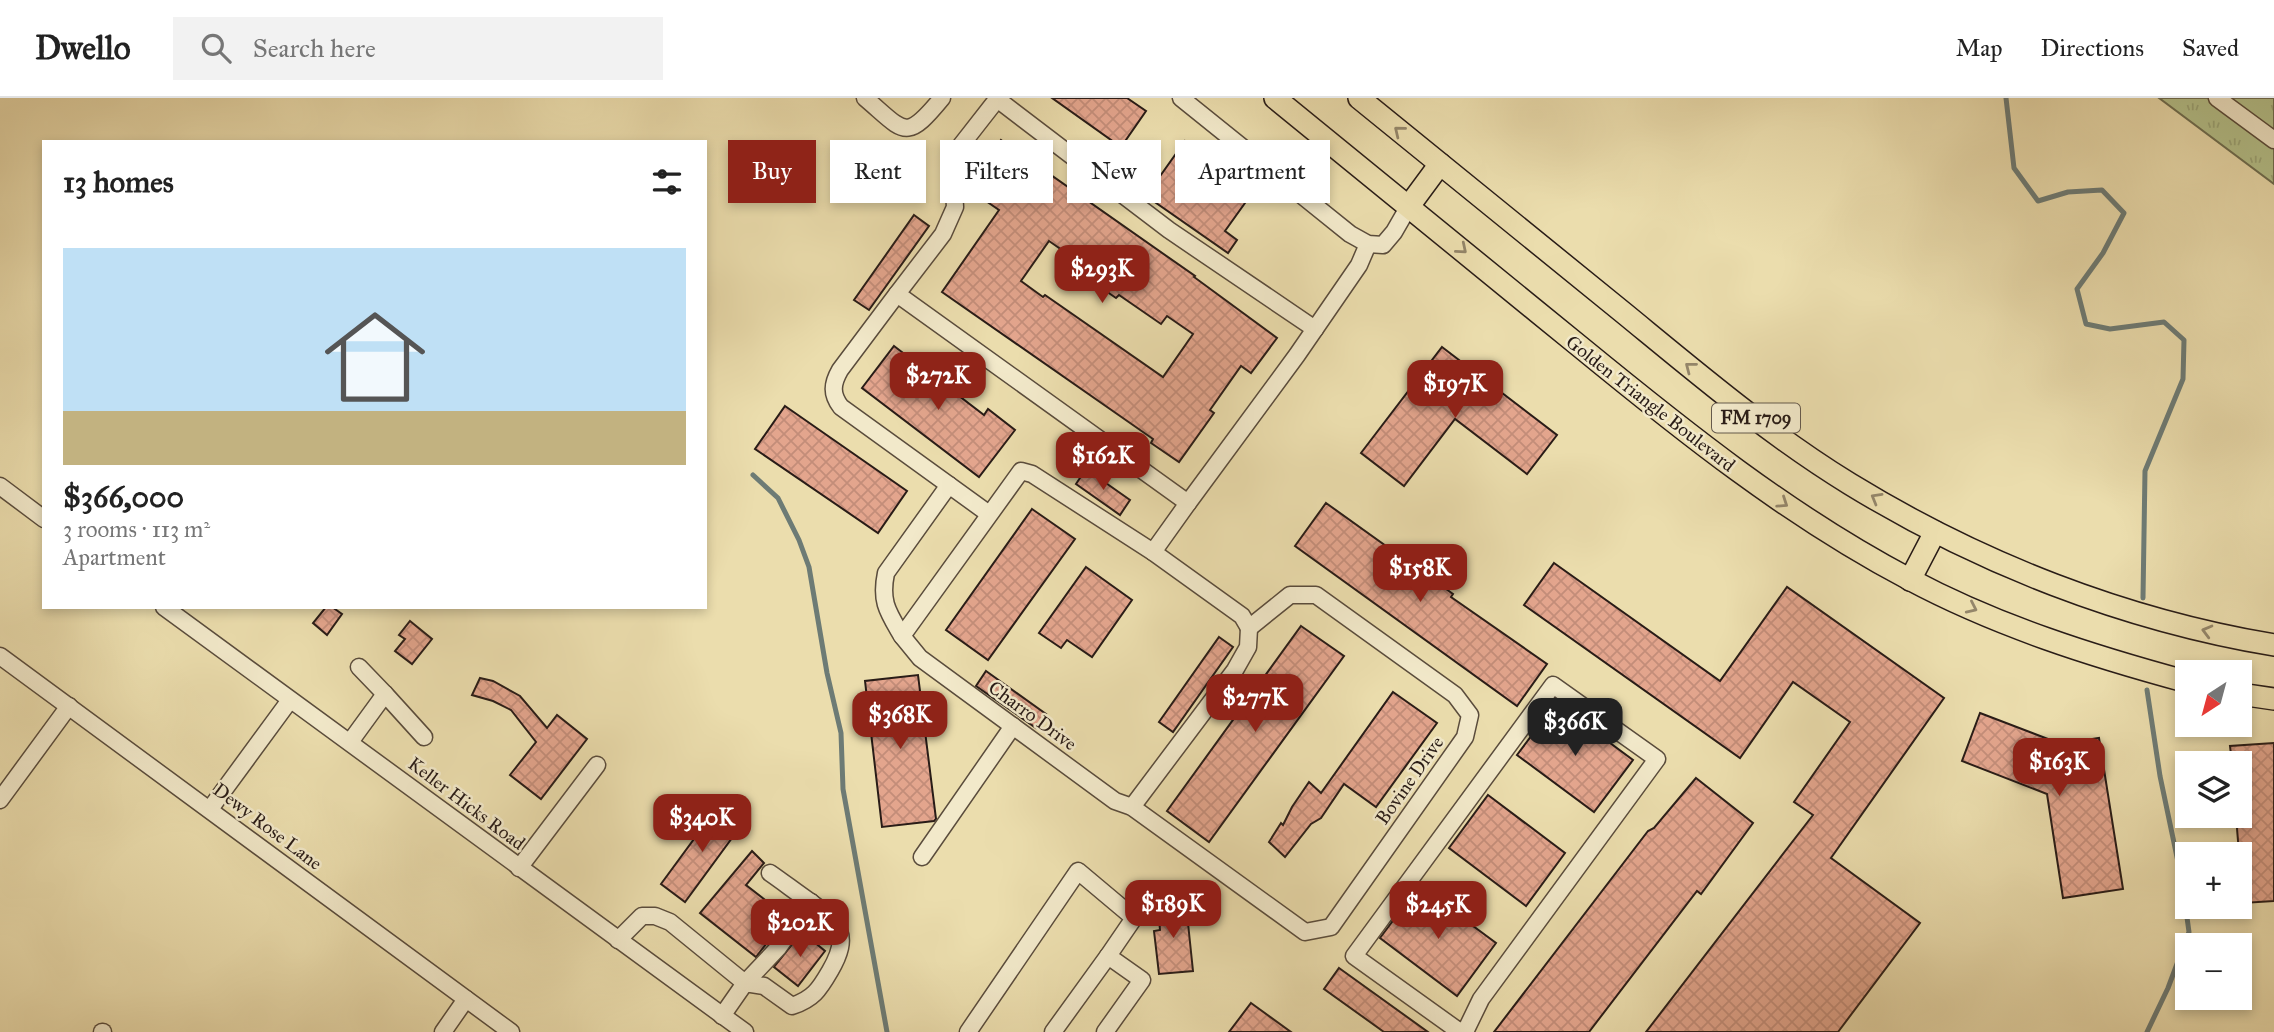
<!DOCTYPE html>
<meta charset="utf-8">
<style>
body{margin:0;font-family:"IM FELL Great Primer",serif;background:#f2f2f2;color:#222;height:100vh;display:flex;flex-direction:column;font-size:26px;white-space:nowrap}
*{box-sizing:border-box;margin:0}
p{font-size:23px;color:#767676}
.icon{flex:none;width:38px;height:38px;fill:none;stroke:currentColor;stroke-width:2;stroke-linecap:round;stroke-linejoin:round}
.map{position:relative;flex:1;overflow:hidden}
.details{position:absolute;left:42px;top:42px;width:665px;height:469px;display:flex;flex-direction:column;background:#fff;border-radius:0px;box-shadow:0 4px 10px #0003}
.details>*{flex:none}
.top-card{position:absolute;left:728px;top:42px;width:665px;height:63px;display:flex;gap:14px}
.needle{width:46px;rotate:216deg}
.buttons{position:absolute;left:2175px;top:562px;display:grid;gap:14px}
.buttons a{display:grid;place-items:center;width:77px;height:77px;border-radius:0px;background:#fff;box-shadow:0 4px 10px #0003;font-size:35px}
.price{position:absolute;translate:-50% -60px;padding:0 16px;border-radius:14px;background:#8f2418;color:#fff;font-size:23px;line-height:46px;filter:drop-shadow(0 2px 4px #0008)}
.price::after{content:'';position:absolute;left:50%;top:42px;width:21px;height:16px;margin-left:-10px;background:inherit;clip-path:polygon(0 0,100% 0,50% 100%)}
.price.on{background:#222;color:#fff}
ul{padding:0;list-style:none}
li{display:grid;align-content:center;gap:14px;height:371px;padding:0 21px}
li span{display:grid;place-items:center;height:217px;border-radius:0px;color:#555}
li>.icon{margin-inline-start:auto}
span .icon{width:126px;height:126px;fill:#fffc;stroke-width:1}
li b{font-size:30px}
h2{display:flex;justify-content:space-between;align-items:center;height:84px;padding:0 21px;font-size:30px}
.chip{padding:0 24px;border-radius:0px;background:#fff;box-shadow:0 4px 10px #0003;font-size:24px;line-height:63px}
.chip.on{background:#8f2418;color:#fff}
header{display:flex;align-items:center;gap:42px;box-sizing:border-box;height:98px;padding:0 35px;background:#fff;border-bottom:2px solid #e0e0e0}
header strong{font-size:33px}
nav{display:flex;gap:38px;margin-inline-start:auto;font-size:24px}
.search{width:490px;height:63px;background:#f2f2f2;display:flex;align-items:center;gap:18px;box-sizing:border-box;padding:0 24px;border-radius:0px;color:#767676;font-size:26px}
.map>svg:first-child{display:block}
</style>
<header>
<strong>Dwello</strong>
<div class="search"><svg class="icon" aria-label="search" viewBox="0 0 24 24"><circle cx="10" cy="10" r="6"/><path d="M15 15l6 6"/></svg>Search here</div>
<nav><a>Map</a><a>Directions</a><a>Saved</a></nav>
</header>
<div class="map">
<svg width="2274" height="934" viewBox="0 0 2274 934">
<defs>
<pattern id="park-tufts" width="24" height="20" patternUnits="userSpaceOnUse" patternTransform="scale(1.75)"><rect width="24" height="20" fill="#b5c28c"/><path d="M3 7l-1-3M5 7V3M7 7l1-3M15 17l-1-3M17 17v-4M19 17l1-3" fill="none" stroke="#9ca678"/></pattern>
<pattern id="building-cross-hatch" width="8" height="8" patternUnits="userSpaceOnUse" patternTransform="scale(1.75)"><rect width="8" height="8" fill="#e3a58d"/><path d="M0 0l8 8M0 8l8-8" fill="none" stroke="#c38d79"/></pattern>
</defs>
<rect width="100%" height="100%" fill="#ebddad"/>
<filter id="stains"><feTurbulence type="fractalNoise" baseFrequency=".00286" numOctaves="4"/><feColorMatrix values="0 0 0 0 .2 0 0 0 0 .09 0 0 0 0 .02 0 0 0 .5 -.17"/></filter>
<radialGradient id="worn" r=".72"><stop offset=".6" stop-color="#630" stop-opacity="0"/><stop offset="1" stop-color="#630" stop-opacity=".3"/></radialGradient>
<polygon fill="url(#park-tufts)" stroke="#6f6f52" stroke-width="2" points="2159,0 2274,0 2274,86"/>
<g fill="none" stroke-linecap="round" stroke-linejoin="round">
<g stroke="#6d7b75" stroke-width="5">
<polyline points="2006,0 2014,70 2038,103 2068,94 2102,92 2124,115 2103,155 2077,191 2086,226 2110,231 2164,224 2184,242 2183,281 2145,373 2143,500"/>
<polyline points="753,377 778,400 799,442 809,469 827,575 841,635 843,691 887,934"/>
<polyline points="2147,592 2160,678 2182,783 2189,834 2168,890 2147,934"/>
</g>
</g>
<g fill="url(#building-cross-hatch)" stroke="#291c17" stroke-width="2" fill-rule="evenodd">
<polygon points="1052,0 1127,0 1146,13 1121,49"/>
<path d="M1001 42 1195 178 1194 179 1277 240 1251 275 1241 268 1210 312 1214 315 1179 364 1151 345 1153 341 942 194 999 112 967 90ZM1049 143 1072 159 1067 166 1116 200 1119 197 1161 226 1167 218 1193 236 1163 279 1045 197 1043 199 1021 183Z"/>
<polygon points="1185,43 1255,91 1225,133 1237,142 1228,155 1139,93 1151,77 1158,81"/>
<polygon points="914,117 929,128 869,212 854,202"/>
<polygon points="894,248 984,317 988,311 1015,332 979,379 862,290"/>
<polygon points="1442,249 1557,337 1527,376 1455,321 1404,388 1361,355"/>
<polygon points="785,308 907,393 878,435 755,351"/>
<polygon points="1086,371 1130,402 1120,417 1076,386"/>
<polygon points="1326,405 1453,496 1451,499 1547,566 1517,608 1295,448"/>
<polygon points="1032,411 1075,441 988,562 946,532"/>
<polygon points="1554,465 1720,583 1787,489 1944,600 1831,760 1920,825 1838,934 1646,934 1813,717 1794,704 1850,624 1793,584 1740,660 1524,507"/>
<polygon points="1086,469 1132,502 1092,559 1067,542 1061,550 1039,535"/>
<polygon points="326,509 332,509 342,516 327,537 313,525"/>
<polygon points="410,523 432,541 412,566 395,553 405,541 399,537"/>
<polygon points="1301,528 1344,558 1209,744 1167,713"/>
<polygon points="1219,539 1233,549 1173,634 1159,624"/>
<polygon points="986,573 1046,616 1036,630 976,588"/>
<polygon points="918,577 936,721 934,723 882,729 865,583"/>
<polygon points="480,580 493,583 520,598 547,630 557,617 587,641 541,701 510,677 536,644 511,612 493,603 472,597"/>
<polygon points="1393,594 1437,625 1376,709 1344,686 1321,720 1311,726 1285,759 1269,744 1281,725 1283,727 1292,709 1309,684 1321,695"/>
<polygon points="1556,605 1633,662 1594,714 1517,657"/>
<polygon points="1980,615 2061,646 2099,640 2123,791 2063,800 2047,696 1962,663"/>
<polygon points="2274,645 2274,803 2243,805 2236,718 2240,718 2240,665 2232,665 2230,648"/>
<polygon points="1696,680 1753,725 1701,796 1697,793 1589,934 1494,934 1648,733 1654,730"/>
<polygon points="1488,697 1565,755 1526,808 1449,750"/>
<polygon points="719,707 743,725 685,804 661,786"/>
<polygon points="752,753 764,765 746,787 787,819 756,859 700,815"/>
<polygon points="1419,788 1496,845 1457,898 1380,840"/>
<polygon points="1186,806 1193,873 1159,876 1154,833 1160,832 1158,809"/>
<polygon points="802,834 825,853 798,888 774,869"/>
<polygon points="1339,870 1428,934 1384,934 1324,891"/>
<polygon points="1251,905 1291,934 1229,934"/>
</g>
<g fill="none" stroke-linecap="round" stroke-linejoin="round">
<defs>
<g id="minor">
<path d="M865 0C905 34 905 45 942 0"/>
<polyline points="998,0 955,55 953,76 955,109 943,136 897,196 1188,405 1297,257 1359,167 1368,146"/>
<polyline points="1181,0 1350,136 1368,146 1383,147 1394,134 1409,108"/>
<polyline points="2217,0 2274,42"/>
<polyline points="997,1 1169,132 1315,231"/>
<path d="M897 196 840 272C832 286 831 296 841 309L989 416"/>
<polygon points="1021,373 1032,376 1153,454 1242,518 1249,530 1290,497 1316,497 1455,597 1470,617 1465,639 1331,829 1305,834 1132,709 1115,703 920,560 902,538"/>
<polyline points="0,388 44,421"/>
<polyline points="1153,454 1188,405"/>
<polyline points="164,509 745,934"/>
<path d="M902 538C888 514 880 504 886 475L949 387"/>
<polyline points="0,558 511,934"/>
<polyline points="359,569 385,596"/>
<polyline points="350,644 385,596 424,639"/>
<polyline points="0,702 69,608"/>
<polyline points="1132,709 1235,572 1248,549 1249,530"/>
<polyline points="210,711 290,602"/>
<polyline points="922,759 1013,628"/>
<polyline points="519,770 597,667"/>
<polyline points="618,842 642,818 655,818 670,824 745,885 778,850 811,804"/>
<path d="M722 918 745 885 764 888 792 908C813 901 819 892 830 873 851 837 840 825 809 803 796 794 783 784 770 775"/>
<polyline points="102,934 103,934"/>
<polyline points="443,934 466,901"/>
<polyline points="968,934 1078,773 1134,820 1108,858 1142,882 1105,934"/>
<polyline points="1053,934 1108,858"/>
<polyline points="1460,934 1354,858 1553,587 1657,661 1481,901 1465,934"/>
</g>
<g id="major">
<path d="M1275 0C1377 82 1477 165 1578 247 1683 333 1789 418 1909 481 1997 528 2092 558 2188 584"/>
<path d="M1359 0C1448 72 1536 144 1625 216 1697 275 1770 337 1850 386 1979 465 2124 522 2274 547"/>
<polyline points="1409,108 1440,66"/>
<polyline points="1910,482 1935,434"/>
<polyline points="2240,596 2274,601"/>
</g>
</defs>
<use href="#minor" stroke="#5a4c3c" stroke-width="19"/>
<use href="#major" stroke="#291c17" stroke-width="24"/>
<use href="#minor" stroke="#f2e9ca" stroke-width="16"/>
<use href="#major" stroke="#ebddad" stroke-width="21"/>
</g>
<defs><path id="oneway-chevron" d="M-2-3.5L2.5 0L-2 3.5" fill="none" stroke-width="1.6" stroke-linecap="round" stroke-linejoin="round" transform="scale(1.75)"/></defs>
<g stroke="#94866a">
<use href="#oneway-chevron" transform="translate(1399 33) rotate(-141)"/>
<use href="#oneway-chevron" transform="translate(1462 151) rotate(40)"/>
<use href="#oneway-chevron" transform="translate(1690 269) rotate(-142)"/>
<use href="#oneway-chevron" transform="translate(1876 400) rotate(-150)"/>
<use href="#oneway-chevron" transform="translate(1783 405) rotate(34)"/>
<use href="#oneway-chevron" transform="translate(1972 510) rotate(25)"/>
<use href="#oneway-chevron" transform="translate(2207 533) rotate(-165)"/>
</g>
<g text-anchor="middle" stroke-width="5" stroke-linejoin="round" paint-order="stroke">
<rect fill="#f2e9ca" stroke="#655a4d" stroke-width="2" x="1712" y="305.5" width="88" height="29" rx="5"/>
<g font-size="18" font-weight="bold" fill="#291c17">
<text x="1756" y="326">FM 1709</text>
</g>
<g font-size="19" fill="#291c17" stroke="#f2e9ca">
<text transform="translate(1651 305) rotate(38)" y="7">Golden Triangle Boulevard</text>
<text transform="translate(1033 617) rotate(36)" y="7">Charro Drive</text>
<text transform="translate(1409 682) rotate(-55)" y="7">Bovine Drive</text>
<text transform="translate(467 705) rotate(37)" y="7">Keller Hicks Road</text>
<text transform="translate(268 728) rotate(37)" y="7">Dewy Rose Lane</text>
</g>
</g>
<rect width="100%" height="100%" filter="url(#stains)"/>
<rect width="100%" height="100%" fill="url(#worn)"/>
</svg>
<div class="buttons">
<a><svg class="needle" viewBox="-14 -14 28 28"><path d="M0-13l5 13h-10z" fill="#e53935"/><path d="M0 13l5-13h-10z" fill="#767676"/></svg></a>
<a><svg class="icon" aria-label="layers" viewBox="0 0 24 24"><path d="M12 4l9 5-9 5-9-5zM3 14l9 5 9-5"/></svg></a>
<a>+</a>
<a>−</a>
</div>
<b class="price" style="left:1102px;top:207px">$293K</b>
<b class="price" style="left:938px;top:314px">$272K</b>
<b class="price" style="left:1455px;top:322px">$197K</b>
<b class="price" style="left:1103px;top:394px">$162K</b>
<b class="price" style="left:1420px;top:506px">$158K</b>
<b class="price" style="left:1255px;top:636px">$277K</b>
<b class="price" style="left:900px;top:653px">$368K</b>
<b class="price on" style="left:1575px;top:660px">$366K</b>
<b class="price" style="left:2059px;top:700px">$163K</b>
<b class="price" style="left:702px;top:756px">$340K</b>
<b class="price" style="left:1173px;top:842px">$189K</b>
<b class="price" style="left:1438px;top:843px">$245K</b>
<b class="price" style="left:800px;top:861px">$202K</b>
<div class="top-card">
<a class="chip on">Buy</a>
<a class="chip">Rent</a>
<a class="chip">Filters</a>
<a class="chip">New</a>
<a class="chip">Apartment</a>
</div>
<section class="details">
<h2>13 homes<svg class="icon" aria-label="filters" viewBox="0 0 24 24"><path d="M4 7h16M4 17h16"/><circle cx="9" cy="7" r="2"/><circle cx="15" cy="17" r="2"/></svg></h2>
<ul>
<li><span style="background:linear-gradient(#bfe0f5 75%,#c2b280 0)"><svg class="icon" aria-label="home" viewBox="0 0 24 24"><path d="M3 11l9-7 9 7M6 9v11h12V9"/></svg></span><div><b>$366,000</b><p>3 rooms · 113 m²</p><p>Apartment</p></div></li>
</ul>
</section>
</div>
